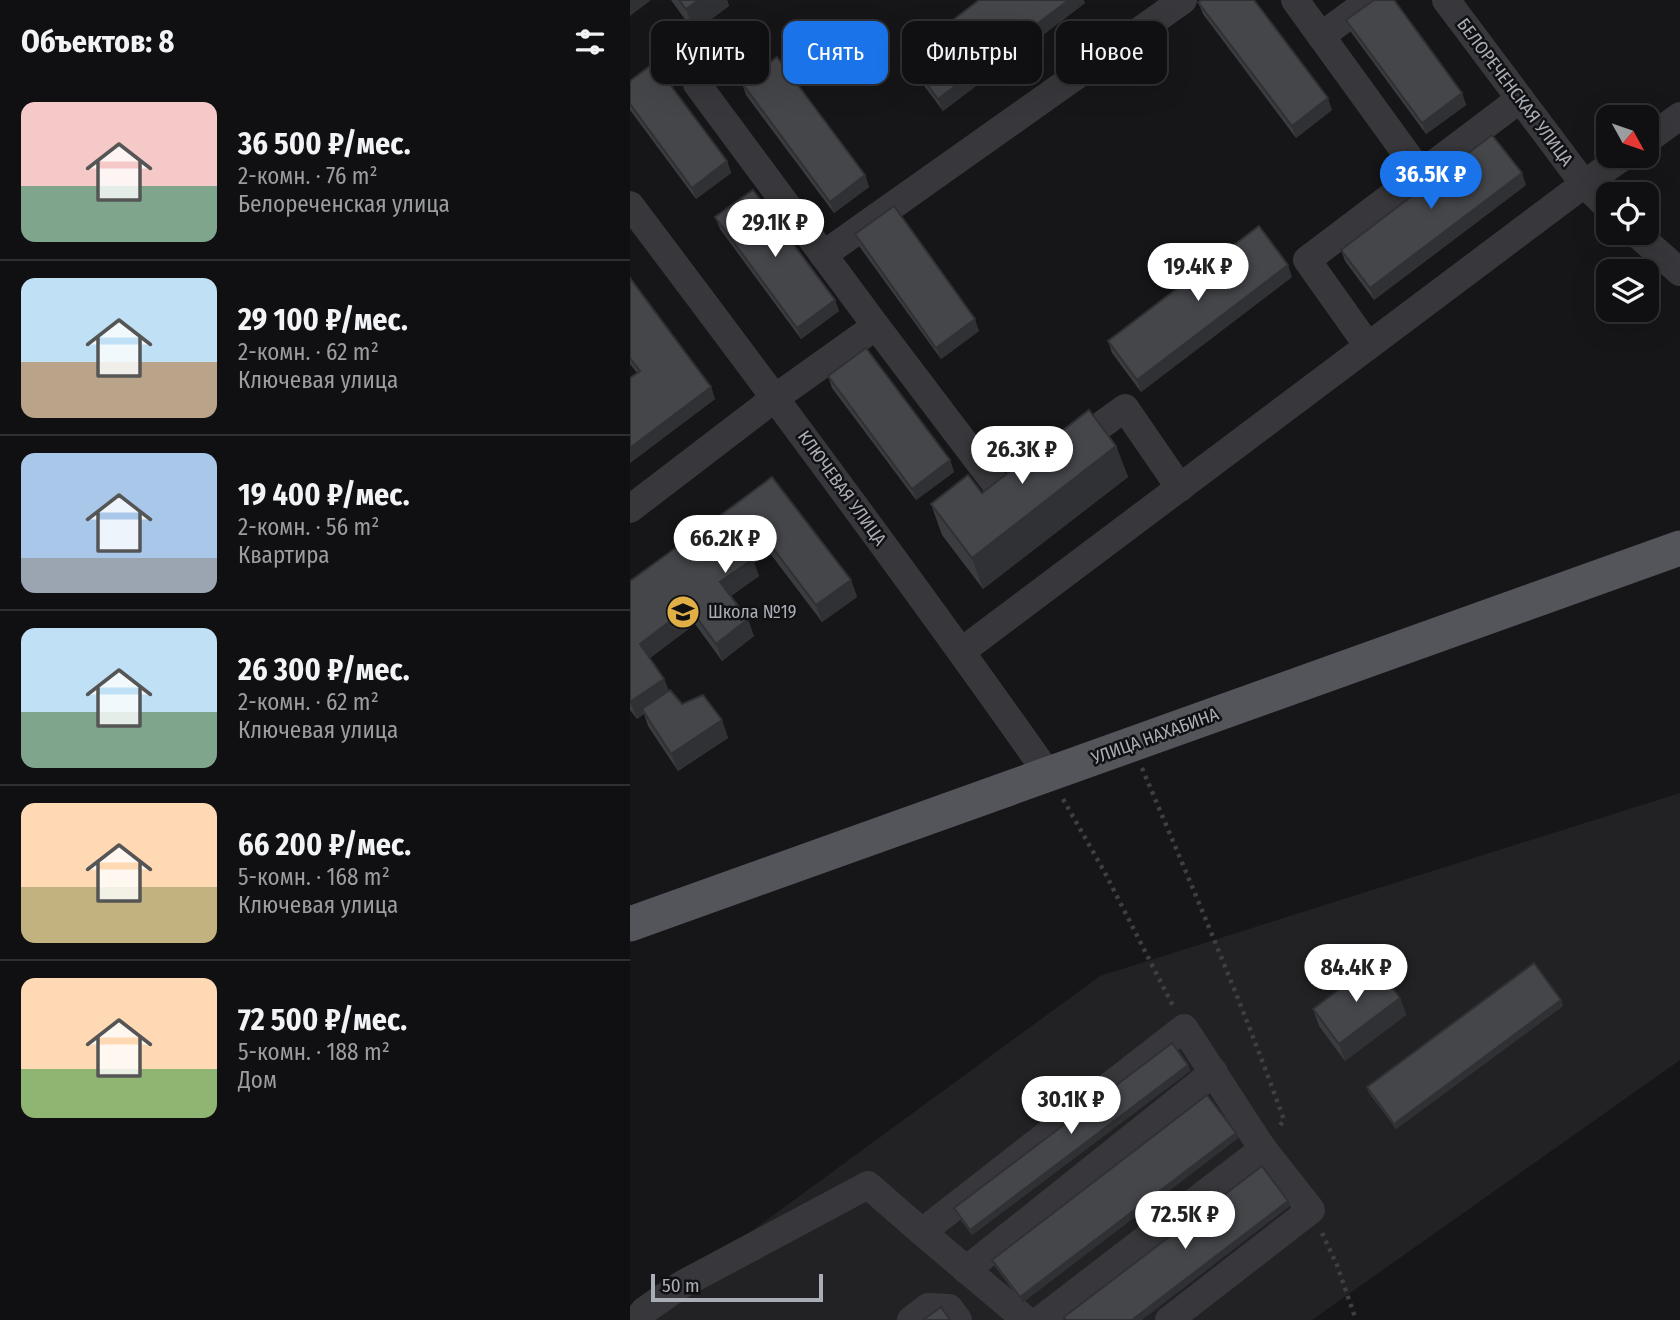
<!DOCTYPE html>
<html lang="ru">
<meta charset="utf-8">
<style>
body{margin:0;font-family:"Fira Sans Condensed",sans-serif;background:#1e1e20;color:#f1f3f6;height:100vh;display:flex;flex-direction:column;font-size:26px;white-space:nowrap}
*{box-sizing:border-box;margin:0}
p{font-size:23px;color:#9c9d9f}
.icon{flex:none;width:38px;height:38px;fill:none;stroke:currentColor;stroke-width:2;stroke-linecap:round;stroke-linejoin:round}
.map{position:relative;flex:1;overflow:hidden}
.drawer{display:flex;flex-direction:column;background:#101012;width:630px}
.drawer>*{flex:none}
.hud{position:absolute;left:21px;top:21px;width:665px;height:63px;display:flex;gap:14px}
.needle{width:46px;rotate:130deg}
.fabs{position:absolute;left:966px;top:105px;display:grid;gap:14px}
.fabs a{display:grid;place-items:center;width:63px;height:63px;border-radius:14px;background:#101012;box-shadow:0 7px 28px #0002,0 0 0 2px #303032;font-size:35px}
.scale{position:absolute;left:21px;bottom:18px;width:172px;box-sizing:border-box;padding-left:7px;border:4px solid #a9adb6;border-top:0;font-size:19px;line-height:24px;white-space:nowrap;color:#a9adb6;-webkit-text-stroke:5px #111113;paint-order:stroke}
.price{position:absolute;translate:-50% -60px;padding:0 16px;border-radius:24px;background:#fff;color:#222;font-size:23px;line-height:46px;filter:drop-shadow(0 2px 4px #0008)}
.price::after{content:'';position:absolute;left:50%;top:42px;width:21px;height:16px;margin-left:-10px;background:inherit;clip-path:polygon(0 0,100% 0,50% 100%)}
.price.active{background:#1a73e8;color:#fff}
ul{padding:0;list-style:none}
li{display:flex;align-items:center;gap:21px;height:175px;padding:0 21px}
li+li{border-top:2px solid #303032}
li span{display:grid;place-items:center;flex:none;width:196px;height:140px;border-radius:14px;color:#555}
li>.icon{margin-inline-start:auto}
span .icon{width:84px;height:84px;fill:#fffc;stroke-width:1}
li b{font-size:30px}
h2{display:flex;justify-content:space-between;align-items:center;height:84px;padding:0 21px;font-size:30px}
.chip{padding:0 24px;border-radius:14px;background:#101012;box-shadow:0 7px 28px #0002,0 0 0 2px #303032;font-size:24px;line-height:63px}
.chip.active{background:#1a73e8;color:#fff}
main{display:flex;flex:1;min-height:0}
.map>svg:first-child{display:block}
</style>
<main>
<section class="drawer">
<h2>Объектов: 8<svg class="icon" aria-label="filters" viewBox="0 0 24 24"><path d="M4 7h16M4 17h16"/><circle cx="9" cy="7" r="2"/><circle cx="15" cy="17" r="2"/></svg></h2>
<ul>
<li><span style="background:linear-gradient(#f6c9c9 60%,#7fa58c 0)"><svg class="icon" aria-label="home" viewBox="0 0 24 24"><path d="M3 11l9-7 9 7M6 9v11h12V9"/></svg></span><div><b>36 500 ₽/мес.</b><p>2-комн. · 76 m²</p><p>Белореченская улица</p></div></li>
<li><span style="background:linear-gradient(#bfe0f5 60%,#b9a48a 0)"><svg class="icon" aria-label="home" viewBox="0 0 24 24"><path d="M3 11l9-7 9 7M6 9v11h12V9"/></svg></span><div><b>29 100 ₽/мес.</b><p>2-комн. · 62 m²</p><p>Ключевая улица</p></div></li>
<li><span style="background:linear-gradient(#a9c7e8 75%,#9aa5b1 0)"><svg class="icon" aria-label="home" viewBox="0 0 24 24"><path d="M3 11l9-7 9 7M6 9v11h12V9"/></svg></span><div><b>19 400 ₽/мес.</b><p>2-комн. · 56 m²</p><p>Квартира</p></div></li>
<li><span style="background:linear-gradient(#bfe0f5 60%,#7fa58c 0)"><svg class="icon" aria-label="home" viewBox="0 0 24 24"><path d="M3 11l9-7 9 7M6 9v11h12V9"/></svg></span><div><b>26 300 ₽/мес.</b><p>2-комн. · 62 m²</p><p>Ключевая улица</p></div></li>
<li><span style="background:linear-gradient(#ffd9b3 60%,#c2b280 0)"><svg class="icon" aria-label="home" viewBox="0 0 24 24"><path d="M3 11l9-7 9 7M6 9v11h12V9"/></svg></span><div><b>66 200 ₽/мес.</b><p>5-комн. · 168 m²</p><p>Ключевая улица</p></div></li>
<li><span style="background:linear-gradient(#ffd9b3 65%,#8fb573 0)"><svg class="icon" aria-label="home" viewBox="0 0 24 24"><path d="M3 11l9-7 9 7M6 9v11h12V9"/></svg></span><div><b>72 500 ₽/мес.</b><p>5-комн. · 188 m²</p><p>Дом</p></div></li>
</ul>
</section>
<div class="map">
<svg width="1050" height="1320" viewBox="0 0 1050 1320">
<rect width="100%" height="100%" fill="#161618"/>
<polygon fill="#222225" points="1050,793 1050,1060 682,1320 0,1320 470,976"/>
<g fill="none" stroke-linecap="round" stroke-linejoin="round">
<g stroke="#3e3f43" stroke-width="4.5" stroke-dasharray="3.5 5" stroke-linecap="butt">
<path d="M512 768C561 884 611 1000 654 1120L648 1128"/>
<polyline points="433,799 474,871 544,1008"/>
<polyline points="692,1233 707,1265 726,1320"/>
</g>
<g stroke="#38383c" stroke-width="28">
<polyline points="665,0 691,36 740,0"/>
<polyline points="816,0 954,184 978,207"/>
<polyline points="691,36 791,174"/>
<polyline points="1017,140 1050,116"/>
<path d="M0 205C142 393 283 582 418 774"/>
<polyline points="1006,233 1050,272"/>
<polyline points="193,255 553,0"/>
<polyline points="246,326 374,495 393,481"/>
<polyline points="738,346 677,260 890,99"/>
<polyline points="441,447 495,408 550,488"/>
<polyline points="0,509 145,398 246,326 67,84"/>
<polyline points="332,651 954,184 994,156"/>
<polyline points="292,1232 396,1320"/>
<polyline points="336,1270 584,1072"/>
<polyline points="7,1320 14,1311 51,1285 238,1185 292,1232 554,1028 633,1149 681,1210 539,1320"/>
<polyline points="281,1320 298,1307 319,1308 328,1320"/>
<polyline points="410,1320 633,1149"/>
</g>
<polyline stroke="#54555b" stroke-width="35" points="0,924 1050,548"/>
</g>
<g fill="#3b3c40">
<polygon points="41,0 97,0 99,6 64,32"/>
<polygon points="568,2 702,110 666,138 573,14"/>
<polygon points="455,3 313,111 280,67 276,56"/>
<polygon points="716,20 832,93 836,105 796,134 721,32"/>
<polygon points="0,81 97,161 101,173 66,199 0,110"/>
<polygon points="112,83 235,175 239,187 204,213 116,95"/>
<polygon points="896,185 744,300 715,261 711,250"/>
<polygon points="85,217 205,300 209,311 171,339 90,229"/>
<polygon points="225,234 349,331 311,359 229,246"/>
<polygon points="662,277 511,392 482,353 478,341"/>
<polygon points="0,278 81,387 85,399 0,463 0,378 7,373 0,364"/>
<polygon points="198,376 320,460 324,472 286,500 202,388"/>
<polygon points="486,446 498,477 353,589 312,535 301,504 352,493"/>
<polygon points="142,477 221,580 227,597 192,622 139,552 124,563 129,576 101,596 124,636 92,661 65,624 20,658 34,679 39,691 52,704 92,720 98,738 48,771 18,726 14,714 7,719 0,710 0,581 68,557 91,540 83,521"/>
<polygon points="770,998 776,1015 715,1061 689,1026 683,1009"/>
<polygon points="931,1000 933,1006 766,1129 739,1093 737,1087"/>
<polygon points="558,1065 560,1071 342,1235 326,1214 324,1208"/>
<polygon points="606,1133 608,1138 392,1303 364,1265 362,1260"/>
</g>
<g fill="#303134">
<polygon points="0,0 21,0 0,16"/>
<polygon points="69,0 97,0 99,6 64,32 56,9"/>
<polygon points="439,0 454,0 455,3 313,111 308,99"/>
<polygon points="832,93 836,105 796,134 792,123"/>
<polygon points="698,98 702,110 666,138 662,126"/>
<polygon points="97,161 101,173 66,199 62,188"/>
<polygon points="892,173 896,185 744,300 740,288"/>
<polygon points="235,175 239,187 204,213 200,202"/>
<polygon points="658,265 662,277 511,392 507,380"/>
<polygon points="205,300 209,311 171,339 167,328"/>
<polygon points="345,319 349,331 311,359 306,348"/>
<polygon points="81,387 85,399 0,463 0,448"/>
<polygon points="486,446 498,477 353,589 342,558"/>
<polygon points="320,460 324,472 286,500 282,489"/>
<polygon points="133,535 139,552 124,563 129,576 96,599 90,582 115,548"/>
<polygon points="221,580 227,597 192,622 186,605"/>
<polygon points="59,607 65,624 16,661 10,644"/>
<polygon points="118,619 124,636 92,661 86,644"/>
<polygon points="34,679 40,696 12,709 14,714 7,719 0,702"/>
<polygon points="92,720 98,738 48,771 41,754"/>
<polygon points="770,998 776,1015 715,1061 709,1044"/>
<polygon points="931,1000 933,1006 766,1129 764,1124"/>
<polygon points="558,1065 560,1071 342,1235 340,1230"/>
<polygon points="606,1133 608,1138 392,1303 390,1297"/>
<polygon points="658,1201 660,1206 512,1320 502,1320"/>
</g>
<g fill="#45464a" stroke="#303134" stroke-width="2">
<polygon points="49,0 69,0 56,9"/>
<polygon points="349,0 439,0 308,99 276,56"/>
<polygon points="572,0 624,0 698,98 662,126 568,2"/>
<polygon points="744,0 764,0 832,93 792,123 716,20"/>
<polygon points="147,57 235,175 200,202 112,83"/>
<polygon points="24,63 97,161 62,188 0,104 0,81"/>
<polygon points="862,135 892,173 740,288 711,250"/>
<polygon points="123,190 205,300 167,328 85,217"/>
<polygon points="264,206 345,319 306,348 225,234"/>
<polygon points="629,226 658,265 507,380 478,341"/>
<polygon points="0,278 81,387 0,448 0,378 10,371 0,358"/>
<polygon points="236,348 320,460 282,489 198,376"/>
<polygon points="459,410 486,446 342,558 301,504 338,475 352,493"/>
<polygon points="142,477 221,580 186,605 133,535 115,548 123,559 90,582 118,619 86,644 59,607 10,644 34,679 0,702 0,581 55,541 68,557 95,537 83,521"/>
<polygon points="40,690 52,704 73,695 92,720 41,754 12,709"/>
<polygon points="744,963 770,998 709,1044 683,1009"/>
<polygon points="904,963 931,1000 764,1124 737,1087"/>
<polygon points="542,1043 558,1065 340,1230 324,1208"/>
<polygon points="577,1095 606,1133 390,1297 362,1260"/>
<polygon points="632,1166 658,1201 502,1320 436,1320 434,1317"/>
<polygon points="311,1307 320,1320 293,1320"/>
</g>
<defs>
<symbol id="school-disc" viewBox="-11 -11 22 22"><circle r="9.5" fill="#e0af46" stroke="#111113"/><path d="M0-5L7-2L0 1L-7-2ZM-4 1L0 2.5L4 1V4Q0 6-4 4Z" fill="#111"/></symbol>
</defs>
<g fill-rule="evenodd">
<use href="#school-disc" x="34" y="593" width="38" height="38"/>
</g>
<g text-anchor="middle" stroke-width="5" stroke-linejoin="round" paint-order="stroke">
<g font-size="18" fill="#a9adb6" stroke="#111113">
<text transform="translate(885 92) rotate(53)" y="6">БЕЛОРЕЧЕНСКАЯ УЛИЦА</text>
<text transform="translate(212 488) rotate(54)" y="6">КЛЮЧЕВАЯ УЛИЦА</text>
<text transform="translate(525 736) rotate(-20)" y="6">УЛИЦА НАХАБИНА</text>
</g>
<g font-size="18" fill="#a9adb6" stroke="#111113" text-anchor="start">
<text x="78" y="618">Школа №19</text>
</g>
</g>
</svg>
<div class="fabs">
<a><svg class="needle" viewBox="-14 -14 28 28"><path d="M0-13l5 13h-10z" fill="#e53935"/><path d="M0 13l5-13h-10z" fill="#9c9d9f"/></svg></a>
<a><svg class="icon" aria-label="locate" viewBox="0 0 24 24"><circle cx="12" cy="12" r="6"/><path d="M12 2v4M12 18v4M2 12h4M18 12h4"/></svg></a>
<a><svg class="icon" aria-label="layers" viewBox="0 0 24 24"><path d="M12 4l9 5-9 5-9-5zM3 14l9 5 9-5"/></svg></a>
</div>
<div class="scale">50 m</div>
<b class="price active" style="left:801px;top:211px">36.5K ₽</b>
<b class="price" style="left:145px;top:259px">29.1K ₽</b>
<b class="price" style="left:568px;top:303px">19.4K ₽</b>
<b class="price" style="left:392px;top:486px">26.3K ₽</b>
<b class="price" style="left:95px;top:575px">66.2K ₽</b>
<b class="price" style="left:726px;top:1004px">84.4K ₽</b>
<b class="price" style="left:441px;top:1136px">30.1K ₽</b>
<b class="price" style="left:555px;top:1251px">72.5K ₽</b>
<div class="hud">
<a class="chip">Купить</a>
<a class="chip active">Снять</a>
<a class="chip">Фильтры</a>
<a class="chip">Новое</a>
</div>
</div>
</main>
